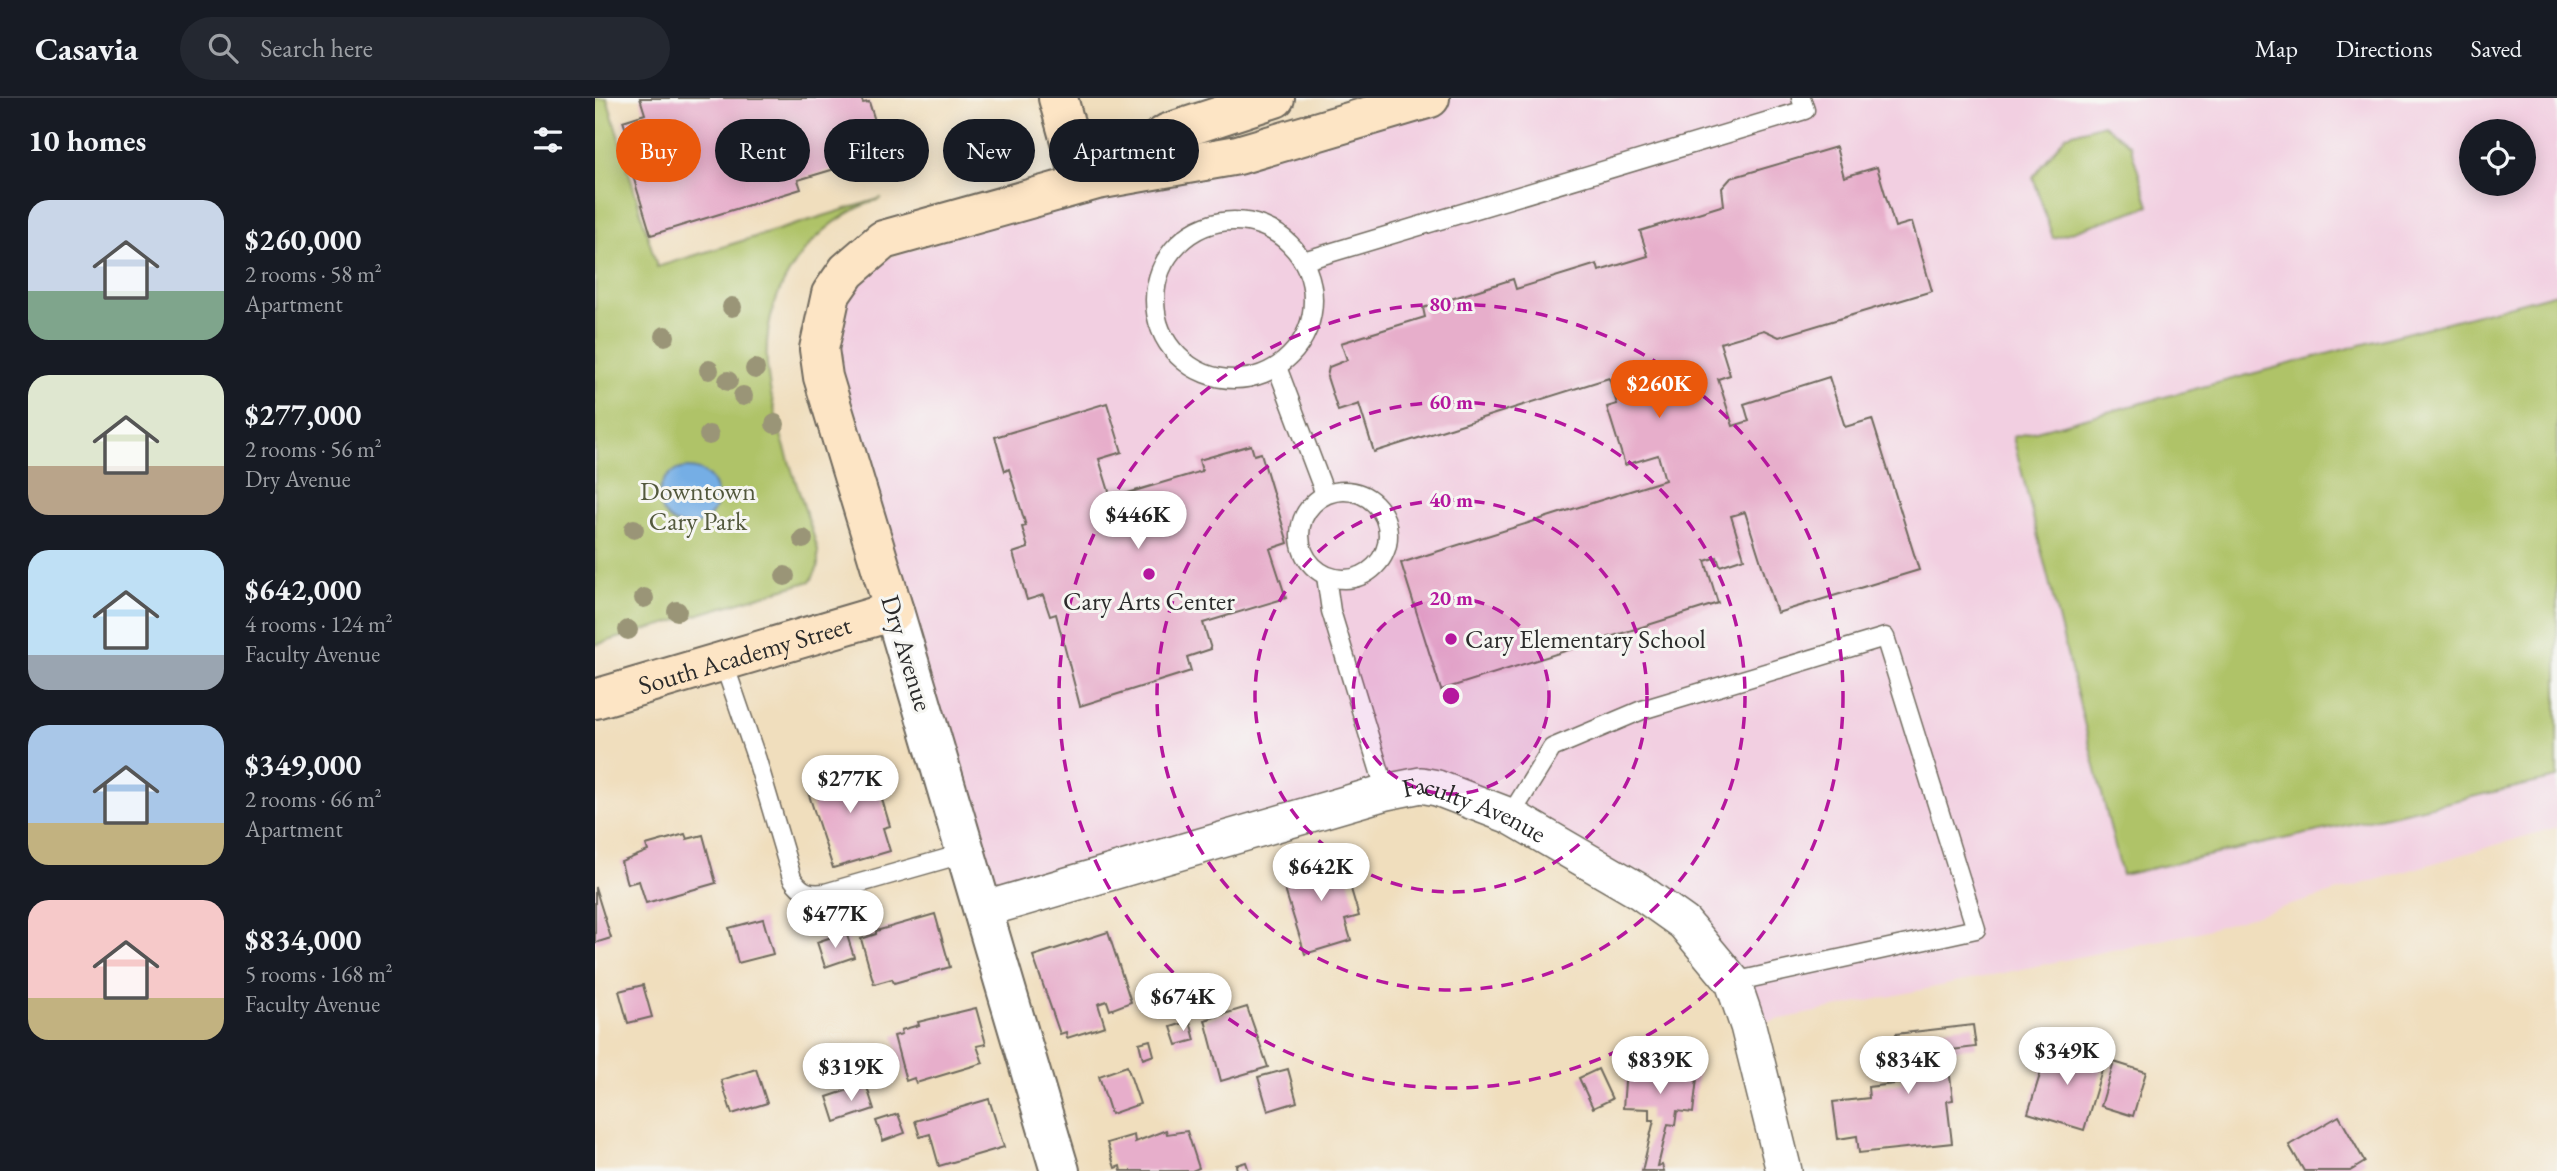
<!DOCTYPE html>
<meta charset="utf-8">
<style>
body{margin:0;font-family:"EB Garamond",serif;background:#242831;color:#f1f3f6;height:100vh;display:flex;flex-direction:column;font-size:26px;white-space:nowrap}
*{box-sizing:border-box;margin:0}
p{font-size:23px;color:#9ea1a6}
.icon{flex:none;width:38px;height:38px;fill:none;stroke:currentColor;stroke-width:2;stroke-linecap:round;stroke-linejoin:round}
.map{position:relative;flex:1;overflow:hidden}
.panel{display:flex;flex-direction:column;background:#171b24;width:595px}
.panel>*{flex:none}
.top-card{position:absolute;left:21px;top:21px;width:665px;height:63px;display:flex;gap:14px}
.buttons{position:absolute;left:1864px;top:21px;display:grid;gap:14px}
.buttons a{display:grid;place-items:center;width:77px;height:77px;border-radius:50%;background:#171b24;box-shadow:0 4px 18px #0003;font-size:35px}
.price{position:absolute;translate:-50% -60px;padding:0 16px;border-radius:24px;background:#fff;color:#222;font-size:23px;line-height:46px;filter:drop-shadow(0 2px 4px #0008)}
.price::after{content:'';position:absolute;left:50%;top:42px;width:21px;height:16px;margin-left:-10px;background:inherit;clip-path:polygon(0 0,100% 0,50% 100%)}
.price.on{background:#ea580c;color:#fff}
ul{padding:0;list-style:none}
li{display:flex;align-items:center;gap:21px;height:175px;padding:0 28px}
li span{display:grid;place-items:center;flex:none;width:196px;height:140px;border-radius:21px;color:#555}
li>.icon{margin-inline-start:auto}
span .icon{width:84px;height:84px;fill:#fffc;stroke-width:1}
li b{font-size:30px}
h2{display:flex;justify-content:space-between;align-items:center;height:84px;padding:0 28px;font-size:30px}
.pill{padding:0 24px;border-radius:32px;background:#171b24;box-shadow:0 4px 18px #0003;font-size:24px;line-height:63px}
.pill.on{background:#ea580c;color:#fff}
header{display:flex;align-items:center;gap:42px;box-sizing:border-box;height:98px;padding:0 35px;background:#171b24;border-bottom:2px solid #363941}
header strong{font-size:33px}
nav{display:flex;gap:38px;margin-inline-start:auto;font-size:24px}
.search{width:490px;height:63px;background:#242831;display:flex;align-items:center;gap:18px;box-sizing:border-box;padding:0 24px;border-radius:38px;color:#9ea1a6;font-size:26px}
main{display:flex;flex:1;min-height:0}
.map>svg:first-child{display:block}
</style>
<header>
<strong>Casavia</strong>
<div class="search"><svg class="icon" aria-label="search" viewBox="0 0 24 24"><circle cx="10" cy="10" r="6"/><path d="M15 15l6 6"/></svg>Search here</div>
<nav><a>Map</a><a>Directions</a><a>Saved</a></nav>
</header>
<main>
<section class="panel">
<h2>10 homes<svg class="icon" aria-label="filters" viewBox="0 0 24 24"><path d="M4 7h16M4 17h16"/><circle cx="9" cy="7" r="2"/><circle cx="15" cy="17" r="2"/></svg></h2>
<ul>
<li><span style="background:linear-gradient(#c9d6e8 65%,#7fa58c 0)"><svg class="icon" aria-label="home" viewBox="0 0 24 24"><path d="M3 11l9-7 9 7M6 9v11h12V9"/></svg></span><div><b>$260,000</b><p>2 rooms · 58 m²</p><p>Apartment</p></div></li>
<li><span style="background:linear-gradient(#dfe7d0 65%,#b9a48a 0)"><svg class="icon" aria-label="home" viewBox="0 0 24 24"><path d="M3 11l9-7 9 7M6 9v11h12V9"/></svg></span><div><b>$277,000</b><p>2 rooms · 56 m²</p><p>Dry Avenue</p></div></li>
<li><span style="background:linear-gradient(#bfe0f5 75%,#9aa5b1 0)"><svg class="icon" aria-label="home" viewBox="0 0 24 24"><path d="M3 11l9-7 9 7M6 9v11h12V9"/></svg></span><div><b>$642,000</b><p>4 rooms · 124 m²</p><p>Faculty Avenue</p></div></li>
<li><span style="background:linear-gradient(#a9c7e8 70%,#c2b280 0)"><svg class="icon" aria-label="home" viewBox="0 0 24 24"><path d="M3 11l9-7 9 7M6 9v11h12V9"/></svg></span><div><b>$349,000</b><p>2 rooms · 66 m²</p><p>Apartment</p></div></li>
<li><span style="background:linear-gradient(#f6c9c9 70%,#c2b280 0)"><svg class="icon" aria-label="home" viewBox="0 0 24 24"><path d="M3 11l9-7 9 7M6 9v11h12V9"/></svg></span><div><b>$834,000</b><p>5 rooms · 168 m²</p><p>Faculty Avenue</p></div></li>
</ul>
</section>
<div class="map">
<svg width="1962" height="1073" viewBox="0 0 1962 1073">
<rect width="100%" height="100%" fill="#f6f6f2"/>
<filter id="ink" filterUnits="userSpaceOnUse"><feTurbulence type="fractalNoise" baseFrequency=".0143" numOctaves="2"/><feDisplacementMap in="SourceGraphic" scale="14" xChannelSelector="R" yChannelSelector="G"/><feConvolveMatrix kernelMatrix="1 2 1 2 8 2 1 2 1" color-interpolation-filters="sRGB"/></filter>
<filter id="wash" filterUnits="userSpaceOnUse"><feTurbulence type="fractalNoise" baseFrequency=".00686" numOctaves="4" result="noise"/><feDisplacementMap in="SourceGraphic" scale="28" xChannelSelector="R" yChannelSelector="G"/><feGaussianBlur stdDeviation="1.57" result="paint"/><feColorMatrix in="noise" values="0 0 0 0 0 0 0 0 0 0 0 0 0 0 0 0 0 1.4 0 .05"/><feComposite in="paint" operator="in"/></filter>
<g filter="url(#wash)">
<rect width="100%" height="100%" fill="#f0debd"/>
<path fill="#f2cfe1" fill-rule="evenodd" d="M777 0H1962V729L1604 834 1153 928 1106 843 842 690 387 812 228 279 252 173ZM1876 33H1928V86H1876Z"/>
<g fill="#afc367" stroke="#6d7749" stroke-width="2">
<path d="M0 0H12L62 169 287 100C216 124 167 191 172 267 176 322 207 398 223 452V469L216 483 0 547Z"/>
<polygon points="1508,26 1535,47 1554,108 1458,140 1438,79 1471,37"/>
<polygon points="1962,195 1962,680 1527,777 1418,339"/>
</g>
<circle fill="#75aee5" stroke="#506c88" stroke-width="2" cx="93" cy="399" r="29"/>
<g id="blocks">
<g fill="#e7aecb">
<polygon points="45,0 266,0 268,5 274,4 288,48 251,60 253,67 203,82 206,91 56,137 30,52 37,50 28,23 50,16"/>
<polygon points="1241,49 1249,79 1282,69 1300,129 1317,124 1337,193 1184,239 1169,232 1125,245 1135,277 1123,281 1138,328 1154,323 1149,306 1234,279 1250,329 1277,321 1324,472 1182,515 1150,414 1136,418 1149,460 1125,468 1122,459 1110,463 1123,505 846,592 806,465 1070,382 1063,357 1030,367 1012,309 1022,306 1014,280 779,354 764,306 743,313 732,279 734,269 752,262 746,245 830,219 828,210 918,181 921,191 1002,166 1004,173 1053,158 1045,133 1129,107 1127,90 1136,80"/>
<polygon points="512,305 527,354 504,361 516,400 607,373 604,362 656,347 659,357 666,355 693,445 675,451 691,500 608,525 616,551 592,559 596,573 485,608 461,516 455,518 448,497 432,502 418,455 433,450 427,429 431,428 414,371 410,373 400,339"/>
<polygon points="267,671 280,678 295,728 288,730 295,753 238,770 209,682 245,672 247,678"/>
<polygon points="90,736 92,741 108,737 121,785 51,805 44,783 32,786 26,764 53,753 51,747"/>
<polygon points="745,754 764,818 750,822 756,842 710,856 687,782 706,776 703,767"/>
<polygon points="0,789 16,840 0,845"/>
<polygon points="340,816 355,869 299,885 297,881 279,886 266,841 281,836 281,833"/>
<polygon points="168,821 178,856 143,865 134,830"/>
<polygon points="251,834 259,859 230,869 222,844"/>
<polygon points="513,834 536,904 515,912 512,903 503,906 510,928 472,940 471,934 465,936 438,858"/>
<polygon points="48,887 57,919 33,925 24,893"/>
<polygon points="652,909 673,969 626,983 610,922"/>
<polygon points="381,910 391,946 382,948 388,965 321,985 319,980 311,983 299,938 307,936 306,932 324,927 323,924"/>
<polygon points="595,923 600,942 582,947 576,929"/>
<polygon points="1378,927 1381,949 1348,953 1349,963 1353,963 1358,1002 1352,1003 1357,1045 1264,1055 1262,1038 1243,1041 1238,1004 1274,1000 1273,989 1307,985 1301,936"/>
<polygon points="555,942 559,957 548,961 544,945"/>
<polygon points="1455,945 1510,962 1489,1032 1433,1015"/>
<polygon points="1032,958 1104,963 1098,1015 1082,1013 1080,1027 1073,1026 1063,1068 1067,1067 1069,1073 1047,1073 1059,1022 1054,1022 1054,1011 1028,1010"/>
<polygon points="1519,964 1551,974 1538,1018 1506,1008"/>
<polygon points="532,968 545,1006 516,1016 504,978"/>
<polygon points="161,971 172,1005 137,1016 126,982"/>
<polygon points="693,971 702,1004 673,1013 663,979"/>
<polygon points="1003,971 1017,1001 998,1010 984,980"/>
<polygon points="271,986 279,1011 240,1024 232,999"/>
<polygon points="394,1001 409,1049 344,1068 335,1036 325,1039 320,1023"/>
<polygon points="303,1016 310,1035 288,1043 281,1023"/>
<polygon points="1744,1018 1770,1064 1755,1073 1709,1073 1694,1047"/>
<polygon points="571,1032 572,1036 592,1033 604,1070 597,1073 526,1073 525,1068 520,1070 512,1045 539,1037 540,1044"/>
<polygon points="651,1064 654,1073 642,1073 641,1067"/>
</g>
</g>
</g>
<g filter="url(#ink)">
<use href="#blocks" fill-opacity="0" stroke="#706a5e" stroke-width="2"/>
<g fill="none" stroke-linecap="round" stroke-linejoin="round">
<defs>
<g id="service">
<circle cx="639" cy="202" r="79"/>
<polyline points="708,163 1210,12 1206,0"/>
<polyline points="682,269 730,396"/>
<circle cx="749" cy="437" r="44"/>
<polyline points="731,478 736,513 791,694"/>
<path d="M128 563 162 662 197 780C206 794 214 797 230 795L371 755"/>
<polyline points="915,718 957,650 1047,612 1290,539 1381,831 1138,884"/>
</g>
<g id="minor">
<path id="s1" d="M387 812 791 694 826 687 842 690 915 718 1044 793 1089 825 1138 884 1153 928 1189 1073"/>
</g>
<polyline id="tertiary" points="299,513 465,1073"/>
<g id="secondary">
<polyline points="463,0 487,86"/>
<polyline points="510,77 573,35 680,0"/>
<path id="s2" d="M0 601 299 513 228 279 224 251 236 196 252 173 288 142 502 82 643 57 835 0"/>
</g>
</defs>
<use href="#service" stroke="#706a5e" stroke-width="21"/>
<use href="#minor" stroke="#706a5e" stroke-width="38"/>
<use href="#tertiary" stroke="#706a5e" stroke-width="42"/>
<use href="#secondary" stroke="#706a5e" stroke-width="42"/>
<use href="#service" stroke="#fff" stroke-width="18"/>
<use href="#minor" stroke="#fff" stroke-width="35"/>
<use href="#tertiary" stroke="#fff" stroke-width="38"/>
<use href="#secondary" stroke="#fde5c5" stroke-width="38"/>
</g>
<g fill="#9a9577">
<circle cx="137" cy="209" r="10"/>
<circle cx="70" cy="238" r="10"/>
<circle cx="160" cy="271" r="10"/>
<circle cx="114" cy="272" r="10"/>
<circle cx="133" cy="283" r="10"/>
<circle cx="148" cy="298" r="10"/>
<circle cx="180" cy="326" r="10"/>
<circle cx="114" cy="337" r="10"/>
<circle cx="39" cy="431" r="10"/>
<circle cx="208" cy="441" r="10"/>
<circle cx="190" cy="478" r="10"/>
<circle cx="49" cy="500" r="10"/>
<circle cx="82" cy="513" r="10"/>
<circle cx="33" cy="532" r="10"/>
</g>
</g>
<circle cx="856" cy="598" r="98" fill="#b5179e" fill-opacity=".12"/>
<g fill="none" stroke="#b5179e" stroke-width="3.5" stroke-dasharray="12 9">
<circle cx="856" cy="598" r="98"/>
<circle cx="856" cy="598" r="196"/>
<circle cx="856" cy="598" r="294"/>
<circle cx="856" cy="598" r="392"/>
</g>
<g fill="#b5179e" stroke="#f6f6f2" stroke-width="2.5">
<circle cx="554" cy="476" r="7"/>
<circle cx="856" cy="541" r="7"/>
</g>
<g text-anchor="middle" stroke-width="6" stroke-linejoin="round" paint-order="stroke">
<g font-size="26" fill="#53593d" stroke="#f6f6f2">
<text x="103" y="402">Downtown<tspan x="103" dy="30">Cary Park</tspan></text>
</g>
<g font-size="26" fill="#2b2b2b" stroke="#f6f6f2">
<text x="554" y="512">Cary Arts Center</text>
<text x="870" y="550" text-anchor="start">Cary Elementary School</text>
</g>
<g font-size="26" fill="#2b2b2b" stroke="#f6f6f2">
<text transform="translate(312 555) rotate(73)" y="9">Dry Avenue</text>
<text dy="9" stroke="none"><textPath href="#s2" startOffset="156">South Academy Street</textPath></text>
<text dy="9" stroke="none"><textPath href="#s1" startOffset="514">Faculty Avenue</textPath></text>
</g>
</g>
<circle cx="856" cy="598" r="10" fill="#b5179e" stroke="#f6f6f2" stroke-width="3.5"/>
<g font-size="21" text-anchor="middle" font-weight="bold" fill="#b5179e" stroke="#f6f6f2" stroke-width="6" stroke-linejoin="round" paint-order="stroke">
<text x="856" y="213">80 m</text>
<text x="856" y="311">60 m</text>
<text x="856" y="409">40 m</text>
<text x="856" y="507">20 m</text>
</g>
</svg>
<div class="buttons">
<a><svg class="icon" aria-label="locate" viewBox="0 0 24 24"><circle cx="12" cy="12" r="6"/><path d="M12 2v4M12 18v4M2 12h4M18 12h4"/></svg></a>
</div>
<b class="price on" style="left:1064px;top:322px">$260K</b>
<b class="price" style="left:543px;top:453px">$446K</b>
<b class="price" style="left:255px;top:717px">$277K</b>
<b class="price" style="left:726px;top:805px">$642K</b>
<b class="price" style="left:240px;top:852px">$477K</b>
<b class="price" style="left:588px;top:935px">$674K</b>
<b class="price" style="left:1472px;top:989px">$349K</b>
<b class="price" style="left:1065px;top:998px">$839K</b>
<b class="price" style="left:1313px;top:998px">$834K</b>
<b class="price" style="left:256px;top:1005px">$319K</b>
<div class="top-card">
<a class="pill on">Buy</a>
<a class="pill">Rent</a>
<a class="pill">Filters</a>
<a class="pill">New</a>
<a class="pill">Apartment</a>
</div>
</div>
</main>
